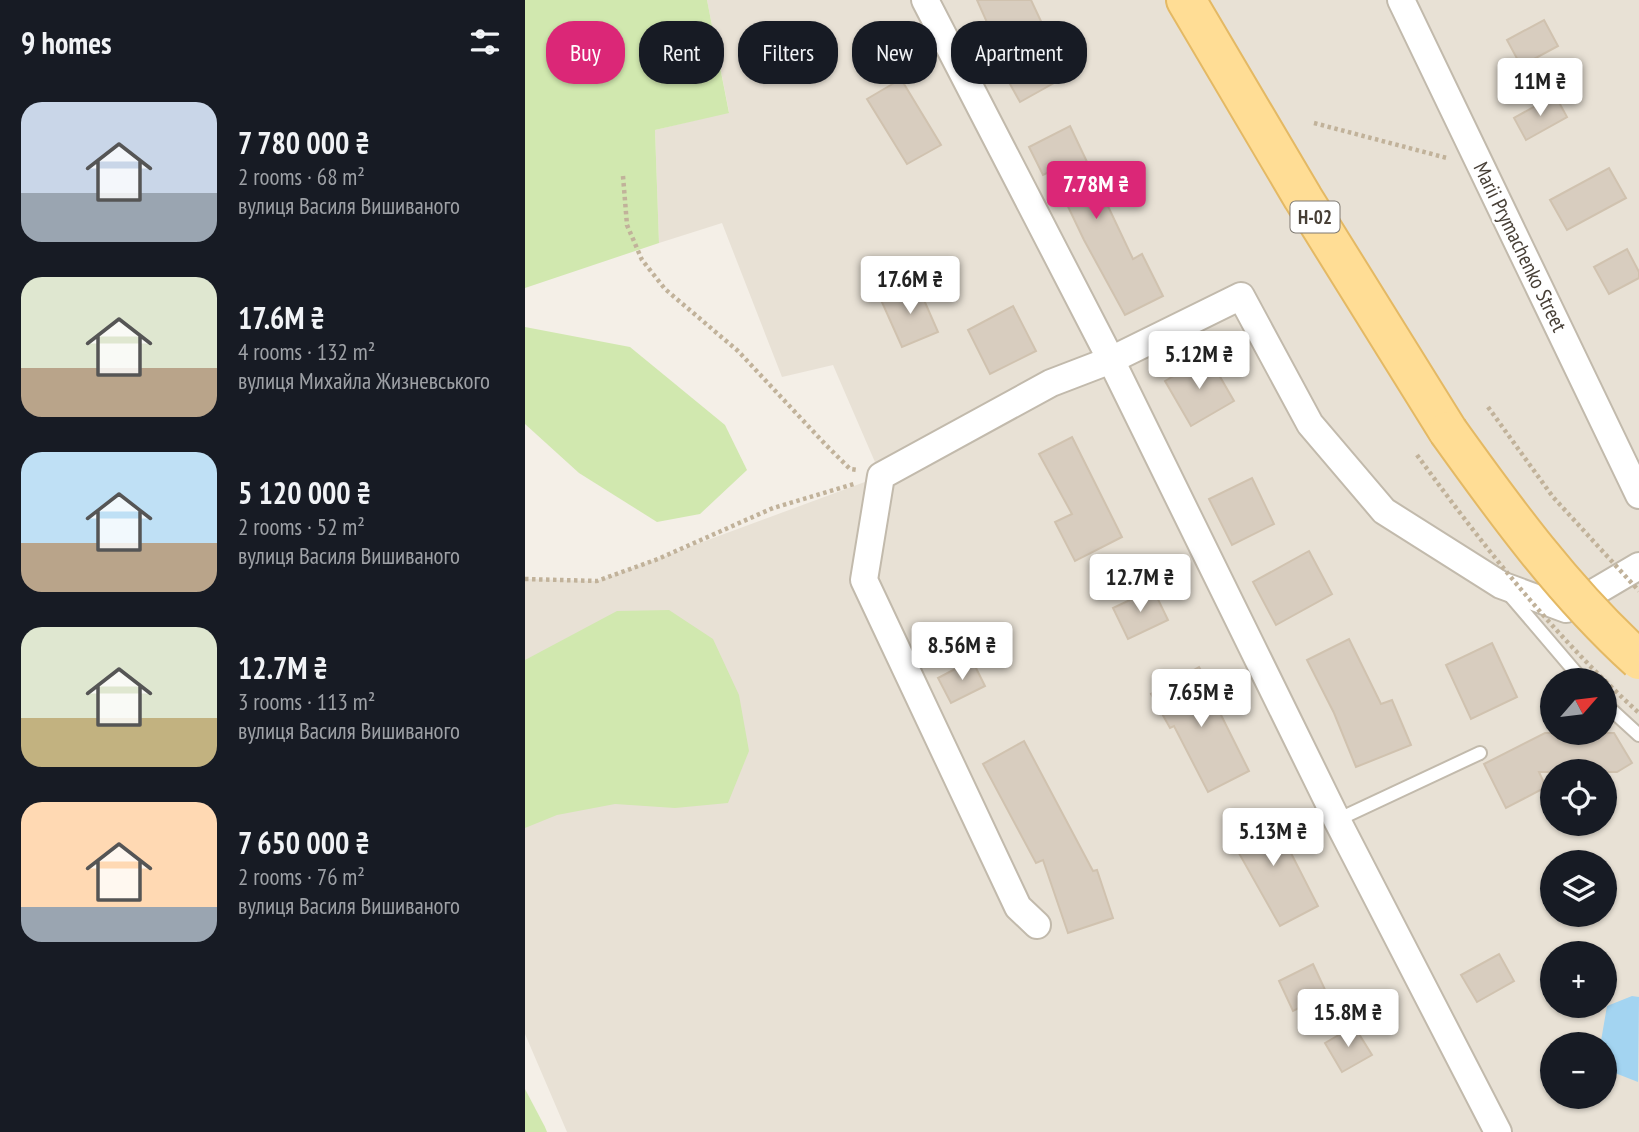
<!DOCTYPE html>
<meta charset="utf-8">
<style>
body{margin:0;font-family:"PT Sans Narrow",sans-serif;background:#242831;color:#f1f3f6;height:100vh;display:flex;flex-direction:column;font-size:26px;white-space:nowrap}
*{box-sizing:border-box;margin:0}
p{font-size:23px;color:#9ea1a6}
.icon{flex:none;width:38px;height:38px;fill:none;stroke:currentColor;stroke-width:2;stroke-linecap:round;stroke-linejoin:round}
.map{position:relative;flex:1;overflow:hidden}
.details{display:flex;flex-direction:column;background:#171b24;width:525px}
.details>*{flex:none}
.top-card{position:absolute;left:21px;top:21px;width:665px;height:63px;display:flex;gap:14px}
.needle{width:46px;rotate:62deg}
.buttons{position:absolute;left:1015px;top:668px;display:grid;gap:14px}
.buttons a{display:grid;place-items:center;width:77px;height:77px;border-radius:50%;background:#171b24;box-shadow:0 2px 5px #0004;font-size:35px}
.price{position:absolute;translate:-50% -60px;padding:0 16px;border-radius:7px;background:#fff;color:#222;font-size:23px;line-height:46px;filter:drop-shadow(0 2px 4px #0008)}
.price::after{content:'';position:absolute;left:50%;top:42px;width:21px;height:16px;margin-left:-10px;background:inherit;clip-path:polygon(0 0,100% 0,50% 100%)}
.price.on{background:#db2777;color:#fff}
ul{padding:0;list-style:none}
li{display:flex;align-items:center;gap:21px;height:175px;padding:0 21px}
li span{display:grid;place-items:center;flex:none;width:196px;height:140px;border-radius:21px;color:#555}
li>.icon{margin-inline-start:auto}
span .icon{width:84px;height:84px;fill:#fffc;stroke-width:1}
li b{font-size:30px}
h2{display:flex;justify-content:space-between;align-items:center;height:84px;padding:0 21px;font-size:30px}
.chip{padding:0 24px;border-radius:28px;background:#171b24;box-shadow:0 2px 5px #0004;font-size:24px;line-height:63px}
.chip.on{background:#db2777;color:#fff}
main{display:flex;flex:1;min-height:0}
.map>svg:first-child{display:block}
</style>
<main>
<section class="details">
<h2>9 homes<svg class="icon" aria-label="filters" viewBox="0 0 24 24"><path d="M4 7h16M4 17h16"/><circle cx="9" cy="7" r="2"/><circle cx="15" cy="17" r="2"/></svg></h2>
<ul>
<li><span style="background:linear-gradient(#c9d6e8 65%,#9aa5b1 0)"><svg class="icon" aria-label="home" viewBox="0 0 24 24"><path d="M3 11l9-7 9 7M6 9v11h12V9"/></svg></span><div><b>7 780 000 ₴</b><p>2 rooms · 68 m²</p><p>вулиця Василя Вишиваного</p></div></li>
<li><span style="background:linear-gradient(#dfe7d0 65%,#b9a48a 0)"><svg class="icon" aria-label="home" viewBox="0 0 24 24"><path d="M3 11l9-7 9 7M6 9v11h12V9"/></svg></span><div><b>17.6M ₴</b><p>4 rooms · 132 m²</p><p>вулиця Михайла Жизневського</p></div></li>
<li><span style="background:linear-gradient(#bfe0f5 65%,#b9a48a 0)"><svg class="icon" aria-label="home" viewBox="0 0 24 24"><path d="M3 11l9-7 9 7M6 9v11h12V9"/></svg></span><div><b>5 120 000 ₴</b><p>2 rooms · 52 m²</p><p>вулиця Василя Вишиваного</p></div></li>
<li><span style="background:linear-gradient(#dfe7d0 65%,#c2b280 0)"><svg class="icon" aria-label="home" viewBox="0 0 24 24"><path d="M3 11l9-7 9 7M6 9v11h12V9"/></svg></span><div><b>12.7M ₴</b><p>3 rooms · 113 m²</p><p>вулиця Василя Вишиваного</p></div></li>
<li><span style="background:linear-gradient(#ffd9b3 75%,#9aa5b1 0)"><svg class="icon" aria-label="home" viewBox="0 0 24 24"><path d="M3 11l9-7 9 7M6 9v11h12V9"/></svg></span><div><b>7 650 000 ₴</b><p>2 rooms · 76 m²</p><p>вулиця Василя Вишиваного</p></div></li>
</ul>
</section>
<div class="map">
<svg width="1114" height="1132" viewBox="0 0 1114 1132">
<rect width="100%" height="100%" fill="#f4efe7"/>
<path fill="#e8e1d5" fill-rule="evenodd" d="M182 0H1114V1132H42L0 1034V579L72 581 356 476 308 365 257 377 197 223 134 243 130 130 204 112ZM1027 681H1080V733H1027ZM1027 772H1080V824H1027ZM1027 863H1080V915H1027ZM1027 954H1080V1006H1027ZM1027 1045H1080V1097H1027Z"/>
<g fill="#d1e8af">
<polygon points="0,0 182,0 204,113 130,130 134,243 0,288"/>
<polygon points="0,327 105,347 200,425 222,470 175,514 132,522 54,473 0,424"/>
<polygon points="144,610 188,639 214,695 224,751 203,803 150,808 90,804 32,815 0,828 0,660 92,611"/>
<polygon points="0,1089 20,1127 22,1132 0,1132"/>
</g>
<polygon fill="#a3d4f1" points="1107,996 1114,997 1113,1082 1090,1073 1080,1050 1080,1045 1076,1041 1082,1006"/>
<g fill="#d8cdbf" stroke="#d0c2af" stroke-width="2">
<polygon points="452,0 506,0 521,32 529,27 552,70 495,102 471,59 477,56"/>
<polygon points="1019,20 1033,46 996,66 982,40"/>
<polygon points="376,79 416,145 382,164 342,99"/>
<polygon points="1030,95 1042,117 1001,140 989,118"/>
<polygon points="545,126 608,259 617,254 638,296 600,315 559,240 526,171 518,175 504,147"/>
<polygon points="1084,168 1101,198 1042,230 1025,200"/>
<polygon points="1102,249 1114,272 1114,278 1084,294 1069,267"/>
<polygon points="392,284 413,332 377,347 356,300"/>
<polygon points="488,306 511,351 465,374 443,330"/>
<polygon points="683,356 709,401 666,426 640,381"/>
<polygon points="547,437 597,537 550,561 530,522 547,514 514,454"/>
<polygon points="727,478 749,524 707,545 684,499"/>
<polygon points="784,551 807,594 751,625 728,582"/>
<polygon points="628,589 643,620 603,639 588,608"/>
<polygon points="824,639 856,704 867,700 886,745 831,767 809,713 782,660"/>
<polygon points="967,643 992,697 946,719 921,665"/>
<polygon points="447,660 460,686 426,703 413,678"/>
<polygon points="674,667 693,701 690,703 724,771 683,792 649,726 645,728 626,694"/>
<polygon points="1020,733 1089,733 1107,763 1092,772 1014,772 1021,787 981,808 959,764"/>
<polygon points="499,741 568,871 572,870 588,918 543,933 518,860 511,863 458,764"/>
<polygon points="744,810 793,906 755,926 702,832"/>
<polygon points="974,954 989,981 952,1002 936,975"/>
<polygon points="788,964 802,994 768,1011 754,981"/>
<polygon points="829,1026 847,1055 817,1072 800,1043"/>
</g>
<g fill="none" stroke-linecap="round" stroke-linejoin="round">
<defs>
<g id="service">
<polyline points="983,593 1058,681"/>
<polyline points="1080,704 1114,735"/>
<polyline points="812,820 955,753"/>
</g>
<g id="minor">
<polyline points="400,0 586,360 812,820 973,1132"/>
<polyline points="876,0 1114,495"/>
<polyline points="512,925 493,907 339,580 356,476 526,383 586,360 716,296 785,424 859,511 976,585 1041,609 1114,566"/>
</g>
<polyline id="primary" points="661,0 778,198 923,431"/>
</defs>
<use href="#service" stroke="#c2baac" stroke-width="16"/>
<use href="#minor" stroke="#c2baac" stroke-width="30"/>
<use href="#primary" stroke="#e4b964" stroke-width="42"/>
<g stroke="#c1b29a" stroke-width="4.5" stroke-dasharray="3.5 3.5" stroke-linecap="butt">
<polyline points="789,123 922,158"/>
<polyline points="98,176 102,225 117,260 140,289 213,351 300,444 325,469 332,470"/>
<polyline points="0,579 72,581 133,559 248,508 329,484"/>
</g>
<use href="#service" stroke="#fff" stroke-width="12"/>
<use href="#minor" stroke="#fff" stroke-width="26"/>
<use href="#primary" stroke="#ffdd95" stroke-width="38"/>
<defs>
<path id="primary-bridge" d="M923 431C981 512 1040 593 1114 660"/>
</defs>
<use href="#primary-bridge" stroke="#e4b964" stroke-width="42" stroke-linecap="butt"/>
<g stroke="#c1b29a" stroke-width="4.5" stroke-dasharray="3.5 3.5" stroke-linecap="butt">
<polyline points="963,407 1028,497 1114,591"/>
<path d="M892 455C959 547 1029 636 1114 713"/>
</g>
<use href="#primary-bridge" stroke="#ffdd95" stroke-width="38"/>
</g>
<g text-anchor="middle" stroke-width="5" stroke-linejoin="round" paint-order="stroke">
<rect fill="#fff" stroke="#7e7972" stroke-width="2" x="765.5" y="201.5" width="49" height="31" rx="5"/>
<g font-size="19" font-weight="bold" fill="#473f36">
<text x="790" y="224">Н-02</text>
</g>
<g font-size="21" fill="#473f36" stroke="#fff">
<text transform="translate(995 247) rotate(64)" y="7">Marii Prymachenko Street</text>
</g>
</g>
</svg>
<div class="buttons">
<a><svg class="needle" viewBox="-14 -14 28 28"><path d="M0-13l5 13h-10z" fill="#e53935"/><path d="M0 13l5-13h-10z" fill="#9ea1a6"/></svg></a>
<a><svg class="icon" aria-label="locate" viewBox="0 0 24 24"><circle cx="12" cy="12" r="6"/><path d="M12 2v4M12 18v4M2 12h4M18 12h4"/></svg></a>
<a><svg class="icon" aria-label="layers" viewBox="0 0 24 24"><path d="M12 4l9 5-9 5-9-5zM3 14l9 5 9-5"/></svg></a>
<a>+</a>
<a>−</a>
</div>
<b class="price" style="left:1015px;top:118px">11M ₴</b>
<b class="price on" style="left:571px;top:221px">7.78M ₴</b>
<b class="price" style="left:385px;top:316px">17.6M ₴</b>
<b class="price" style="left:674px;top:391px">5.12M ₴</b>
<b class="price" style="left:615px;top:614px">12.7M ₴</b>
<b class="price" style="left:437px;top:682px">8.56M ₴</b>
<b class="price" style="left:676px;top:729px">7.65M ₴</b>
<b class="price" style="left:748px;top:868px">5.13M ₴</b>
<b class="price" style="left:823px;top:1049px">15.8M ₴</b>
<div class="top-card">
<a class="chip on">Buy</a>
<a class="chip">Rent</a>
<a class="chip">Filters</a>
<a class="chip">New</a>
<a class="chip">Apartment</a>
</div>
</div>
</main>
